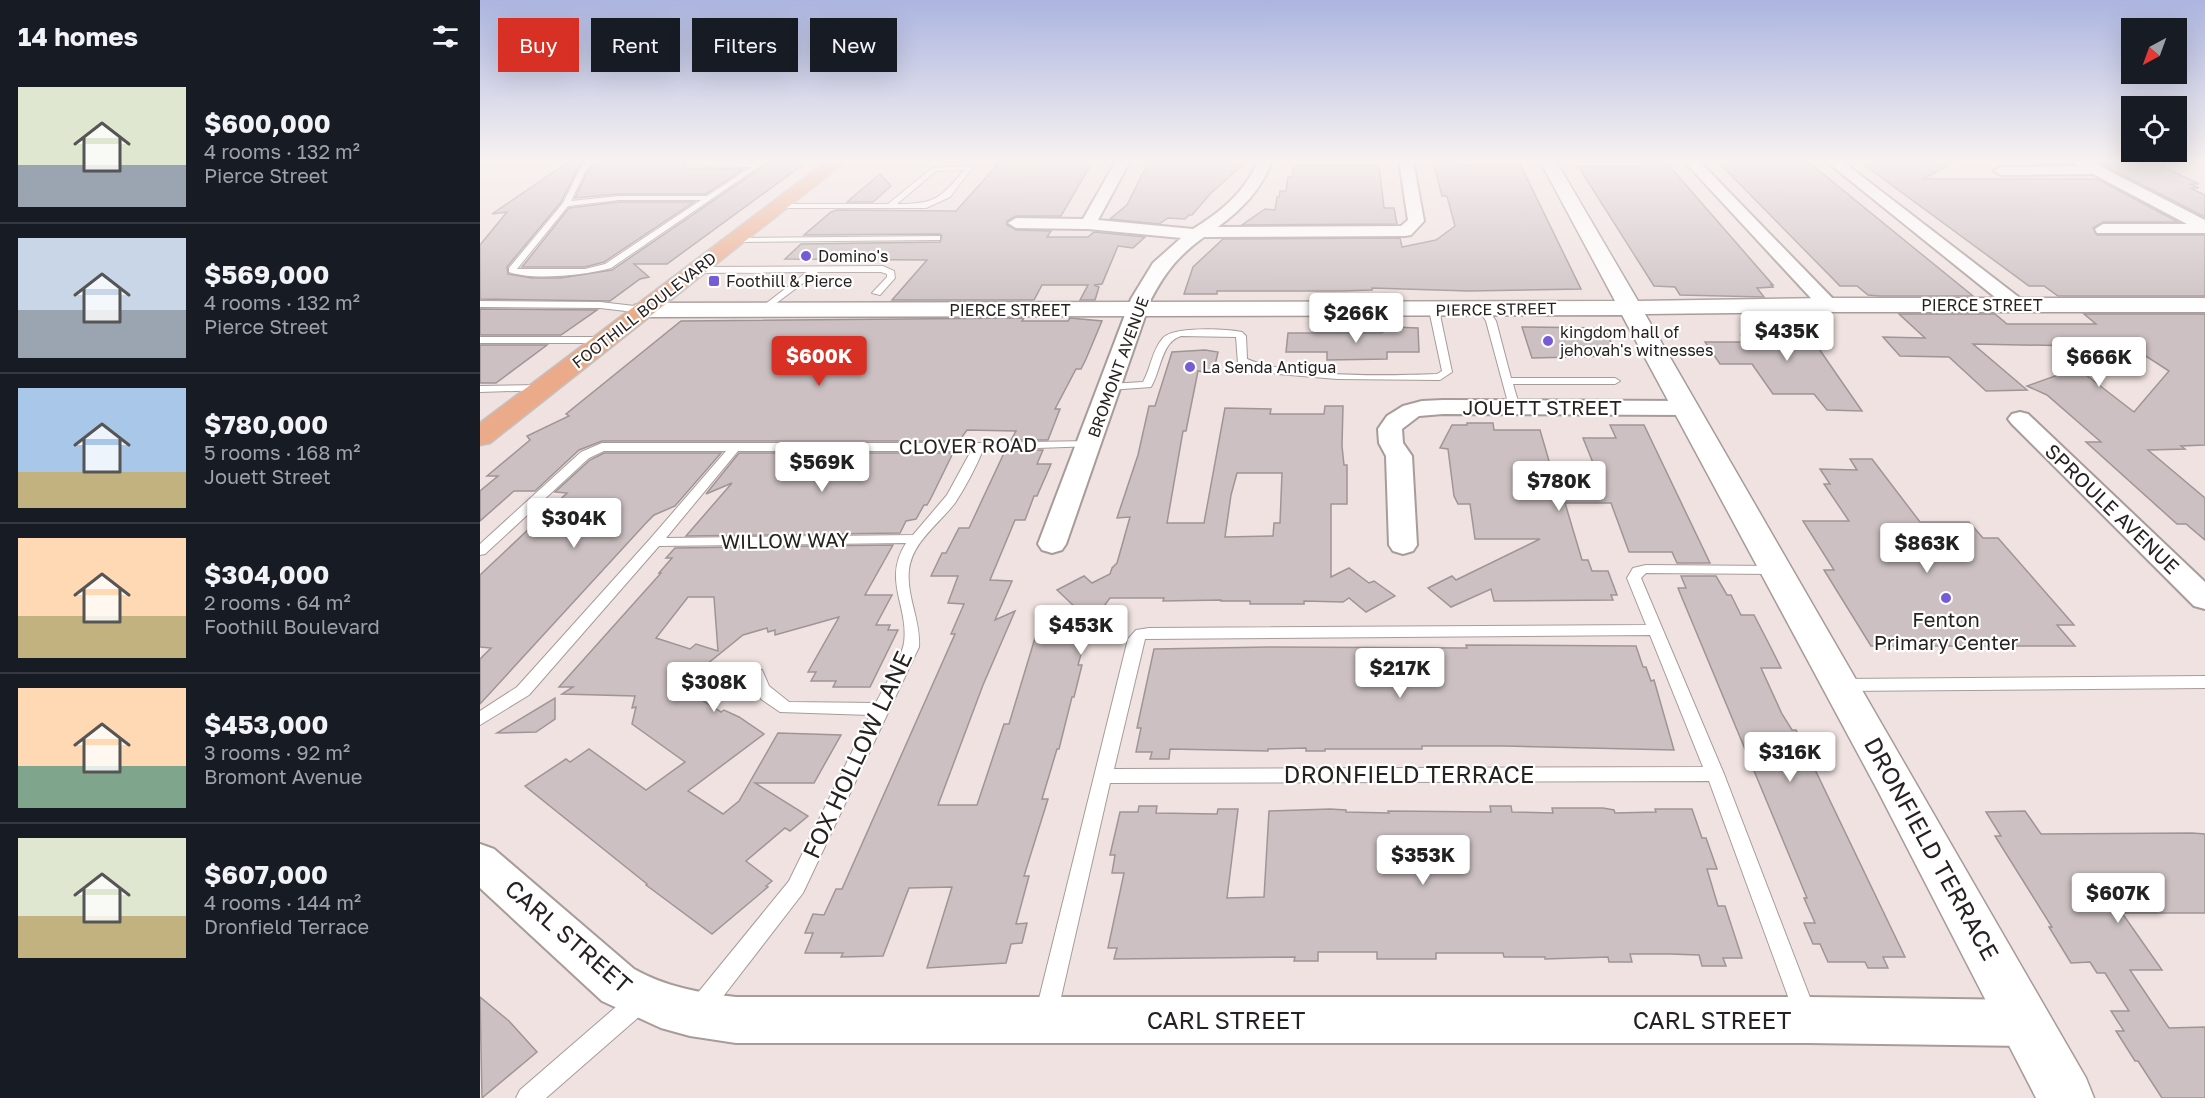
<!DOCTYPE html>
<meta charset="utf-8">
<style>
body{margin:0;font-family:"Golos Text",sans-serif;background:#20242c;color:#f1f3f6;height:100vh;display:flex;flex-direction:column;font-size:22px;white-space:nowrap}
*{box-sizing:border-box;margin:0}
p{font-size:20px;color:#9ea1a6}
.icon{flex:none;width:33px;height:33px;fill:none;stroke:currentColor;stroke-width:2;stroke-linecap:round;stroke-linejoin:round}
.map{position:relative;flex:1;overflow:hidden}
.details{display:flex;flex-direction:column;background:#171b24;width:480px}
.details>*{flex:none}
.top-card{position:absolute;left:18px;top:18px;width:570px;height:54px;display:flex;gap:12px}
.needle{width:39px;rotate:221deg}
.controls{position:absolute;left:1641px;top:18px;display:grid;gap:12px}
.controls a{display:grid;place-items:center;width:66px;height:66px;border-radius:0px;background:#171b24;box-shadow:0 6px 24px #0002;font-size:30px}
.price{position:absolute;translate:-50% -51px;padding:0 14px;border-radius:6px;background:#fff;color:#222;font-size:20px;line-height:39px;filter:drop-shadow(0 2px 3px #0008)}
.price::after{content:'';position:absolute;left:50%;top:36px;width:18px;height:14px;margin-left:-9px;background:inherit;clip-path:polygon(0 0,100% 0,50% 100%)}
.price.selected{background:#d93025;color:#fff}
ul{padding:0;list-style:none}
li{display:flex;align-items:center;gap:18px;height:150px;padding:0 18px}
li+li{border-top:2px solid #363941}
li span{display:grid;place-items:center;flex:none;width:168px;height:120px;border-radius:0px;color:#555}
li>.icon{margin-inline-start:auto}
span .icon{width:72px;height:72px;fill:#fffc;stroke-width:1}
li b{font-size:26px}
h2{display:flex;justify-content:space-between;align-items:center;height:72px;padding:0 18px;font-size:26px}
.tag{padding:0 21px;border-radius:0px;background:#171b24;box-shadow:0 6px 24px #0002;font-size:21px;line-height:54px}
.tag.selected{background:#d93025;color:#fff}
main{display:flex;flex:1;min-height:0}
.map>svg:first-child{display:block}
</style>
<main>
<section class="details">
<h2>14 homes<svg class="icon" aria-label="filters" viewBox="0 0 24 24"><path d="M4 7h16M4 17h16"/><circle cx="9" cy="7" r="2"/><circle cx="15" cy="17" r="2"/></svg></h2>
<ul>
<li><span style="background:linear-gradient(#dfe7d0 65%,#9aa5b1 0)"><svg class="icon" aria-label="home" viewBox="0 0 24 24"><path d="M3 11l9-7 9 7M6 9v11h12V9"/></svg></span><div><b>$600,000</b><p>4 rooms · 132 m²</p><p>Pierce Street</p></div></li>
<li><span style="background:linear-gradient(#c9d6e8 60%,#9aa5b1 0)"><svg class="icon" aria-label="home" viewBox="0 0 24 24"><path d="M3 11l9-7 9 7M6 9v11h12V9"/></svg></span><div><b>$569,000</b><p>4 rooms · 132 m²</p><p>Pierce Street</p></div></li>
<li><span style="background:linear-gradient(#a9c7e8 70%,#c2b280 0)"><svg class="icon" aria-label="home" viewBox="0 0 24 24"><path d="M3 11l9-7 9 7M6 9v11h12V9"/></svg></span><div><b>$780,000</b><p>5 rooms · 168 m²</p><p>Jouett Street</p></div></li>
<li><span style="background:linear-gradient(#ffd9b3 65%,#c2b280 0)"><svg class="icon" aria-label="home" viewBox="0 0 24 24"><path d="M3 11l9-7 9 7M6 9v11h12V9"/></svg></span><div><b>$304,000</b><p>2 rooms · 64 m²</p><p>Foothill Boulevard</p></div></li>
<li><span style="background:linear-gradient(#ffd9b3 65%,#7fa58c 0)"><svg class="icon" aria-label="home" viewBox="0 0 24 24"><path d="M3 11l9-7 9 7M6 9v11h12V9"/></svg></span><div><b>$453,000</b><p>3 rooms · 92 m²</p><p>Bromont Avenue</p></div></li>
<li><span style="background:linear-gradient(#dfe7d0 65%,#c2b280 0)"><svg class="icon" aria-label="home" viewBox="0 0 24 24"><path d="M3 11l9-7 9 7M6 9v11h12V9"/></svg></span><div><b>$607,000</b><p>4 rooms · 144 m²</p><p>Dronfield Terrace</p></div></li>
</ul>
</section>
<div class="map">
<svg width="1725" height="1098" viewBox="0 0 1725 1098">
<rect width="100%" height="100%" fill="#efe2e0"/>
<g fill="#ccc0c2" stroke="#a09596" stroke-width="1.5" fill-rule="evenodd">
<polygon points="90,161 104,161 98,168 81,202 27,267 28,274 52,278 80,278 132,270 281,168 293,161 328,161 187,264 154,264 169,277 160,279 130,301 0,299 0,245 27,212 12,214"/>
<polygon points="117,161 206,161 204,168 264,169 226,194 139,194 95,198 108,171"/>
<polygon points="575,161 613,161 581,216 536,216 527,221 527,225 536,230 571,231 567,237 608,237 614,232 665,237 653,248 638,246 622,284 614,285 619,287 615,300 600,300 608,285 562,285 554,300 412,300 447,260 305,259 321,244 460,242 462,236 460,234 324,235 351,212 357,210 476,211 518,164 573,163"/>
<polygon points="669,161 750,161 749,164 764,164 731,193 712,215 709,215 705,219 688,218 679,224 630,219 647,205"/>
<polygon points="953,161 977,161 979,165 1040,164 1101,289 989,291 892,288 892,290 861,291 737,291 737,294 704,294 713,267 743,239 920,238 922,247 956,240 975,226 967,196 962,196"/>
<polygon points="1159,161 1185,161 1293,285 1291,285 1293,287 1277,288 1284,297 1200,295 1195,287 1174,286 1098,166 1162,166"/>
<polygon points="1237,161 1327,161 1493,296 1399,296 1388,295 1377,286 1360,286"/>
<polygon points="1379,161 1476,161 1443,179 1617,179 1698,222 1623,222 1613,228 1617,235 1725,235 1725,296 1578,296 1564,286 1549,286"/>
<polygon points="1616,161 1671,161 1719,184 1710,184 1719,188 1710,188 1725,195 1725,217"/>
<polygon points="816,165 899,165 904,208 914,208 917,224 762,225 785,209 795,210 797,197 799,197 800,191 806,191 808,177 813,177 813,168 816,168"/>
<polygon points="400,174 411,186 393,202 367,202"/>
<polygon points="139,202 214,202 124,262 105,267 42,267 89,208"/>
<polygon points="0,309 117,310 81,335 0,335"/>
<polygon points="1419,314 1515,314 1527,324 1616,324 1604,314 1725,314 1725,445 1701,446 1705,449 1668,450 1725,498 1725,540 1706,524 1697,524 1606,442 1621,442 1567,395 1547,386 1597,368 1654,412 1689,371 1652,347 1493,344 1547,390 1506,391 1469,357 1420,356 1403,337 1445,338"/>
<polygon points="1264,315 1299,315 1307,324 1319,324 1335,343 1382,411 1347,410 1334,394 1293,394 1272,364 1240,364 1225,342 1265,342 1261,335 1277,336"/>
<polygon points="544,318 542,321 588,321 590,318 622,321 606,359 601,369 596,369 575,409 580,409 568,440 531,440 536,431 487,430 479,441 122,441 99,450 55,491 34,491 0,521 0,491 18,476 7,476 50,440 47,436 89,416 86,414 201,321"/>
<polygon points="914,327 938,328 939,352 907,352 907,359 847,360 847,352 806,352 808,333 901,333"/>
<polygon points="1042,327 1124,328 1138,356 1052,358"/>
<polygon points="0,345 67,345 16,383 0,383"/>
<path d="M725 350 738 352 733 374 718 371 706 431H703L687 523H724L745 408 791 409 790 414H844L845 406H863L862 446 864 465H867V504H851V577L869 568 889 583 894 581 915 596 886 612 869 598 863 602 824 601V604H770V601H741V600L683 601 684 598H630L609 626 598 665H602L594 697H592L579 749H577L562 799H568L544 876H549L536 924 547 923 542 943 531 944 526 963 447 968 472 887 429 888 403 956 361 957 363 953H325L333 933H325L333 914 344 915 356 889H362L475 634H471L484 604 468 603 478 576H451L462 553H466L479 528H489L525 451 563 450 557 464H571L557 496H554L545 520H535L510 580 532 581 515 620 535 611 503 685 458 805H497L524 724H529L564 608 595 607 577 590 604 576 612 583 630 574 632 568 637 563 650 517 637 518 658 455 669 406H675L692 352ZM802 473 800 523H794L793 536 745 537 751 495 757 473Z"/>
<polygon points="987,423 1013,423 1014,430 1060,430 1076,485 1122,485 1103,438 1136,438 1130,425 1164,425 1230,563 1197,563 1192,552 1149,552 1131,503 1085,503 1102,560 1108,560 1112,571 1128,571 1137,595 1131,595 1133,600 1014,601 1011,589 971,607 948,588 972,576 976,580 1060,539 995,539 990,504 978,504 974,496 968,449 960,448 972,425 987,425"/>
<polygon points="124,453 241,453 195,506 174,515 166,523 0,704 0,659 11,648 0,647 0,575 87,493 75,492 110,460"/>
<polygon points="259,453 473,453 451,498 447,505 444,505 436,519 426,521 420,533 206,536 252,483 226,494"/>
<polygon points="1370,459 1392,459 1440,522 1489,522 1503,538 1518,538 1594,625 1577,625 1595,646 1391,646 1344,570 1354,570 1323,521 1369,521 1344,484 1350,484 1340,469 1377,470"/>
<path d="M413 545 385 595H412L396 625H410L408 630H418L390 687H353L356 681H331L336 672H328L359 617 295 635V630L288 632 287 628 263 635 221 669 217 697 241 712 244 710 259 717 284 734 208 791 243 814 259 801 298 733 361 735 334 783H275L328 816 310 831 305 828 266 861 292 881 286 886 288 887 232 934 166 885 167 884 45 786 86 759 90 762 109 749 166 790 205 762 152 724 156 707 152 708 155 696 82 694 93 687H79L181 573H179L192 558H186L195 548ZM208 597H234L238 651 216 644 210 649 176 638Z"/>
<polygon points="1201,576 1236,576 1247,595 1251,595 1261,615 1274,615 1289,644 1301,668 1281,668 1302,714 1312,730 1316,730 1425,957 1403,957 1408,968 1388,968 1385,962 1348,962 1340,944 1333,944 1324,923 1335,923 1324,898 1327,898 1200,593 1198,588 1206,588"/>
<polygon points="986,645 1156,646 1163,667 1166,667 1171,681 1174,680 1194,750 1023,746 942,746 942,749 845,749 845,751 826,751 826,748 788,749 788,751 690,749 689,759 670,759 672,752 656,752 661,728 657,728 674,649 790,647 987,648"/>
<polygon points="75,698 75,719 56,732 17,733"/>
<polygon points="659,806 677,806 676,813 737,814 738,809 758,809 747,898 784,897 789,811 850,809 866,810 866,812 909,813 908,811 1011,812 1010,806 1031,806 1032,812 1073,813 1072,808 1123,808 1134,810 1135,813 1176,812 1175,809 1212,809 1222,838 1226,838 1237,869 1227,869 1238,906 1245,906 1262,958 1243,958 1246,966 1222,966 1219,955 1190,954 1150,954 1152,962 1129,962 1128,957 1065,959 1065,957 1024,957 1023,953 956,953 956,959 897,959 897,952 838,952 838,961 814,961 815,957 634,959 637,948 628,948 644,873 632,873 635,855 630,855 640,812 658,812"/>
<polygon points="1545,811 1561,834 1712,833 1725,834 1725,913 1642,913 1682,970 1650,970 1689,1028 1725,1027 1725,1098 1682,1098 1658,1061 1655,1061 1636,1031 1644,1031 1631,1011 1649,1011 1625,973 1617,973 1610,962 1591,963 1569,927 1572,927 1515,836 1521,836 1506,812"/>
<polygon points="0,997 29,1021 57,1052 2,1098"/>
</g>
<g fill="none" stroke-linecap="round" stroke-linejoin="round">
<defs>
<g id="lane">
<path d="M108 161H115L106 170 91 201 139 196H227L271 167 226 166 213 161H287L131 268C105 275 54 281 29 272V268L83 203 100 169ZM139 200H221L125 264 105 269H37L88 206Z"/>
<path d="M489 166 492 168 470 197 446 208H300L296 206 300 204H408L452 168ZM484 170C460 199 455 204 417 204L456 171Z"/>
<polygon points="460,236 460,240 457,240 256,242 252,240 256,238"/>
<polygon points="403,266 414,271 415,278 400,295 392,293 407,277 407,274 401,272 338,272 283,313 278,310 280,308 327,272 216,273 212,270 216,267"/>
<polygon points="0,301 120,302 163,307 168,310 163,313 120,308 0,307"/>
<path d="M954 307 959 310 972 372 960 380 857 379 798 374 772 369 758 363 756 337 701 336C681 342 681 371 671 387L629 390 624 387 629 384 663 382C671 368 672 350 683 338 694 326 746 329 762 332L766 336 767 359C814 378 905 376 957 374L962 371 949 310Z"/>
<polygon points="1001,308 1007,308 1016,321 1031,378 1135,378 1140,381 1135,384 1033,384 1040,408 1038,410 1030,410 1006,321 999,310"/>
<polygon points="0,337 125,337 130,340 125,343 0,343"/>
<polygon points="63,385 68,388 67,390 0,392 0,386"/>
<path d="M610 441 616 444 614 446 503 450C495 469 486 486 475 503 459 524 432 542 429 570 426 596 441 621 439 647L323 893 228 1016 220 1019 212 1016 209 1008 212 1000 309 881 390 715 300 712 281 699 268 674 270 670H282L289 686 309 702 396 703C404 686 421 660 424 643 429 605 402 581 426 543L179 546 49 695 0 725V711L37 687 170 539 246 451H124L109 458 5 554 0 555V544L101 452 122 443H499ZM258 451H491L467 495 433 535 186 538Z"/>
<path d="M1166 565 1296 566 1303 570 1296 574 1166 573 1161 578 1244 774 1336 1013 1333 1021 1325 1024 1317 1021 1229 781 630 783 577 1015 574 1023 566 1026 558 1023 555 1015 648 639 656 630 669 628 1166 625 1147 578 1153 568ZM1170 635 1223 767 634 769 665 639Z"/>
<polygon points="1725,676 1725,688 1361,691 1355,689 1353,685 1355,681 1361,679"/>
<polygon points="160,990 168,993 171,1001 168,1009 66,1098 36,1098 40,1090 152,993"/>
</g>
<g id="street">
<path d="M636 161H650L618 220 713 229C741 212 765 192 778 161H792C781 190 762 209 738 227L921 226 928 220 919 161H933L944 221 931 235 925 236 724 237C698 256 686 271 671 299L586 544 582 550 572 553 562 550 558 544 651 299 673 263 701 238 608 229 536 228 528 223 536 218 603 219Z"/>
<polygon points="1204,161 1219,161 1355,301 1358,305 1355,309 1341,309"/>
<polygon points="1346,161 1362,161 1545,302 1548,306 1545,310 1531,310"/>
<polygon points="1591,161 1610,161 1725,220 1725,233 1617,233 1615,229 1623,224 1707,224 1613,174 1521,175 1514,171 1521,167 1597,166"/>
<polygon points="963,400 1206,401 1214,403 1218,408 1214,413 1206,415 963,414 939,416 922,429 923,443 932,456 937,545 933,551 923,554 913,551 909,545 906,456 899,443 898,429 907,416 923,406 942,401"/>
<polygon points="1540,412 1548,414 1725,582 1725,609 1714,606 1532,424 1528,419 1532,414"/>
<path d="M0 844 14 849 154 969C186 987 220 993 256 997H1328L1546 1000 1562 1007 1569 1023 1562 1039 1546 1046 1328 1043H256L210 1036 181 1028 122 1001 0 888Z"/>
</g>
<polygon id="secondary" points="1060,161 1076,161 1158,301 1348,298 1725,298 1725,312 1348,312 1165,314 1606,1078 1614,1098 1556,1098 1398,791 1142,315 163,317 155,315 152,310 155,305 163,303 1135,301"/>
<polygon id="primary" points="347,161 366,161 10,443 0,445 0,423"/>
</defs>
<use href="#lane" stroke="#a79c9a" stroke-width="2"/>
<use href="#street" stroke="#a79c9a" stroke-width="4"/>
<use href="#secondary" stroke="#a79c9a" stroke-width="3"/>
<use href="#primary" stroke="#c2c1c1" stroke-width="3"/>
<use href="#lane" fill="#fff" fill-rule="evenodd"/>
<use href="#street" fill="#fff" fill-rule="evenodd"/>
<use href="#secondary" fill="#fff" fill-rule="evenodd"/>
<use href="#primary" fill="#ebab8b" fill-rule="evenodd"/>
</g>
<linearGradient id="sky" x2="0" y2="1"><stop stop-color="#acb5e0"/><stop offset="0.51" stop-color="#f8f2f1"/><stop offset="1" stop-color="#f8f2f1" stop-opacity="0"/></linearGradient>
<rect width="1725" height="315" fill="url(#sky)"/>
<g fill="#755cd6" stroke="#fff" stroke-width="2">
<circle cx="326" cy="256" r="6"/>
<rect x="228" y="275" width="12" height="12" rx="3"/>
<circle cx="1068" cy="341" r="6"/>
<circle cx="710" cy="367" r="6"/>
<circle cx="1466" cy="598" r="6"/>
</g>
<g text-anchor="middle" stroke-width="4.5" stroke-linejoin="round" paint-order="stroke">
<g font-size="16" fill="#262221" stroke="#fff" text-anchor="start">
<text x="338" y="262">Domino's</text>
<text x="246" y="287">Foothill &amp; Pierce</text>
<text x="1080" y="338">kingdom hall of<tspan x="1080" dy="18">jehovah's witnesses</tspan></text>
<text x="722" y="373">La Senda Antigua</text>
</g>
<g font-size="16" fill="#262221" stroke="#fff">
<text x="1502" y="311">PIERCE STREET</text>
<text transform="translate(1016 309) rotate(-1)" y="6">PIERCE STREET</text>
<text transform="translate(164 310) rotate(-38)" y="6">FOOTHILL BOULEVARD</text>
<text x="530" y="316">PIERCE STREET</text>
<text transform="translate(638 367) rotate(-70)" y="6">BROMONT AVENUE</text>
</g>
<g font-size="20" fill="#262221" stroke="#fff">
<text x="1062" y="415">JOUETT STREET</text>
<text transform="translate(488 446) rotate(-1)" y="7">CLOVER ROAD</text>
<text transform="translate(1632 509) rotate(44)" y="7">SPROULE AVENUE</text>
<text transform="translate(305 541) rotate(-1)" y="7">WILLOW WAY</text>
</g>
<g font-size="20" fill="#262221" stroke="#fff">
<text x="1466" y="627">Fenton<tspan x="1466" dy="23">Primary Center</tspan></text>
</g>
<g font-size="24" fill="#262221" stroke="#fff">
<text transform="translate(378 755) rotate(-65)" y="8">FOX HOLLOW LANE</text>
<text x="929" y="783">DRONFIELD TERRACE</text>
<text transform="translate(1451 849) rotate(61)" y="8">DRONFIELD TERRACE</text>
<text transform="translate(88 937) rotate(41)" y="8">CARL STREET</text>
<text x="746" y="1029">CARL STREET</text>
<text x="1232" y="1029">CARL STREET</text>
</g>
</g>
</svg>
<div class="controls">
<a><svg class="needle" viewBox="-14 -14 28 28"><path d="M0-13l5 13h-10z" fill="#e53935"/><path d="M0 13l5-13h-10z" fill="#9ea1a6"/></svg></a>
<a><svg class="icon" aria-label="locate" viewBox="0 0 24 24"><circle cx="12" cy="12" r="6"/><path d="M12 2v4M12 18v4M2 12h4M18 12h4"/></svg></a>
</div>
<b class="price" style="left:876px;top:344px">$266K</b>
<b class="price" style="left:1307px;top:362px">$435K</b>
<b class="price selected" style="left:339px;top:387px">$600K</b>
<b class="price" style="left:1619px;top:388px">$666K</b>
<b class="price" style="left:342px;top:493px">$569K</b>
<b class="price" style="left:1079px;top:512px">$780K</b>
<b class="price" style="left:94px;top:549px">$304K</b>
<b class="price" style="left:1447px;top:574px">$863K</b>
<b class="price" style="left:601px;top:656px">$453K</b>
<b class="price" style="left:920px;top:699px">$217K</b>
<b class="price" style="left:234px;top:713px">$308K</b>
<b class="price" style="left:1310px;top:783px">$316K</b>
<b class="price" style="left:943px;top:886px">$353K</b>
<b class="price" style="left:1638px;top:924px">$607K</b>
<div class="top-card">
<a class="tag selected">Buy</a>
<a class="tag">Rent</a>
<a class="tag">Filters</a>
<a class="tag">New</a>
</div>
</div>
</main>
